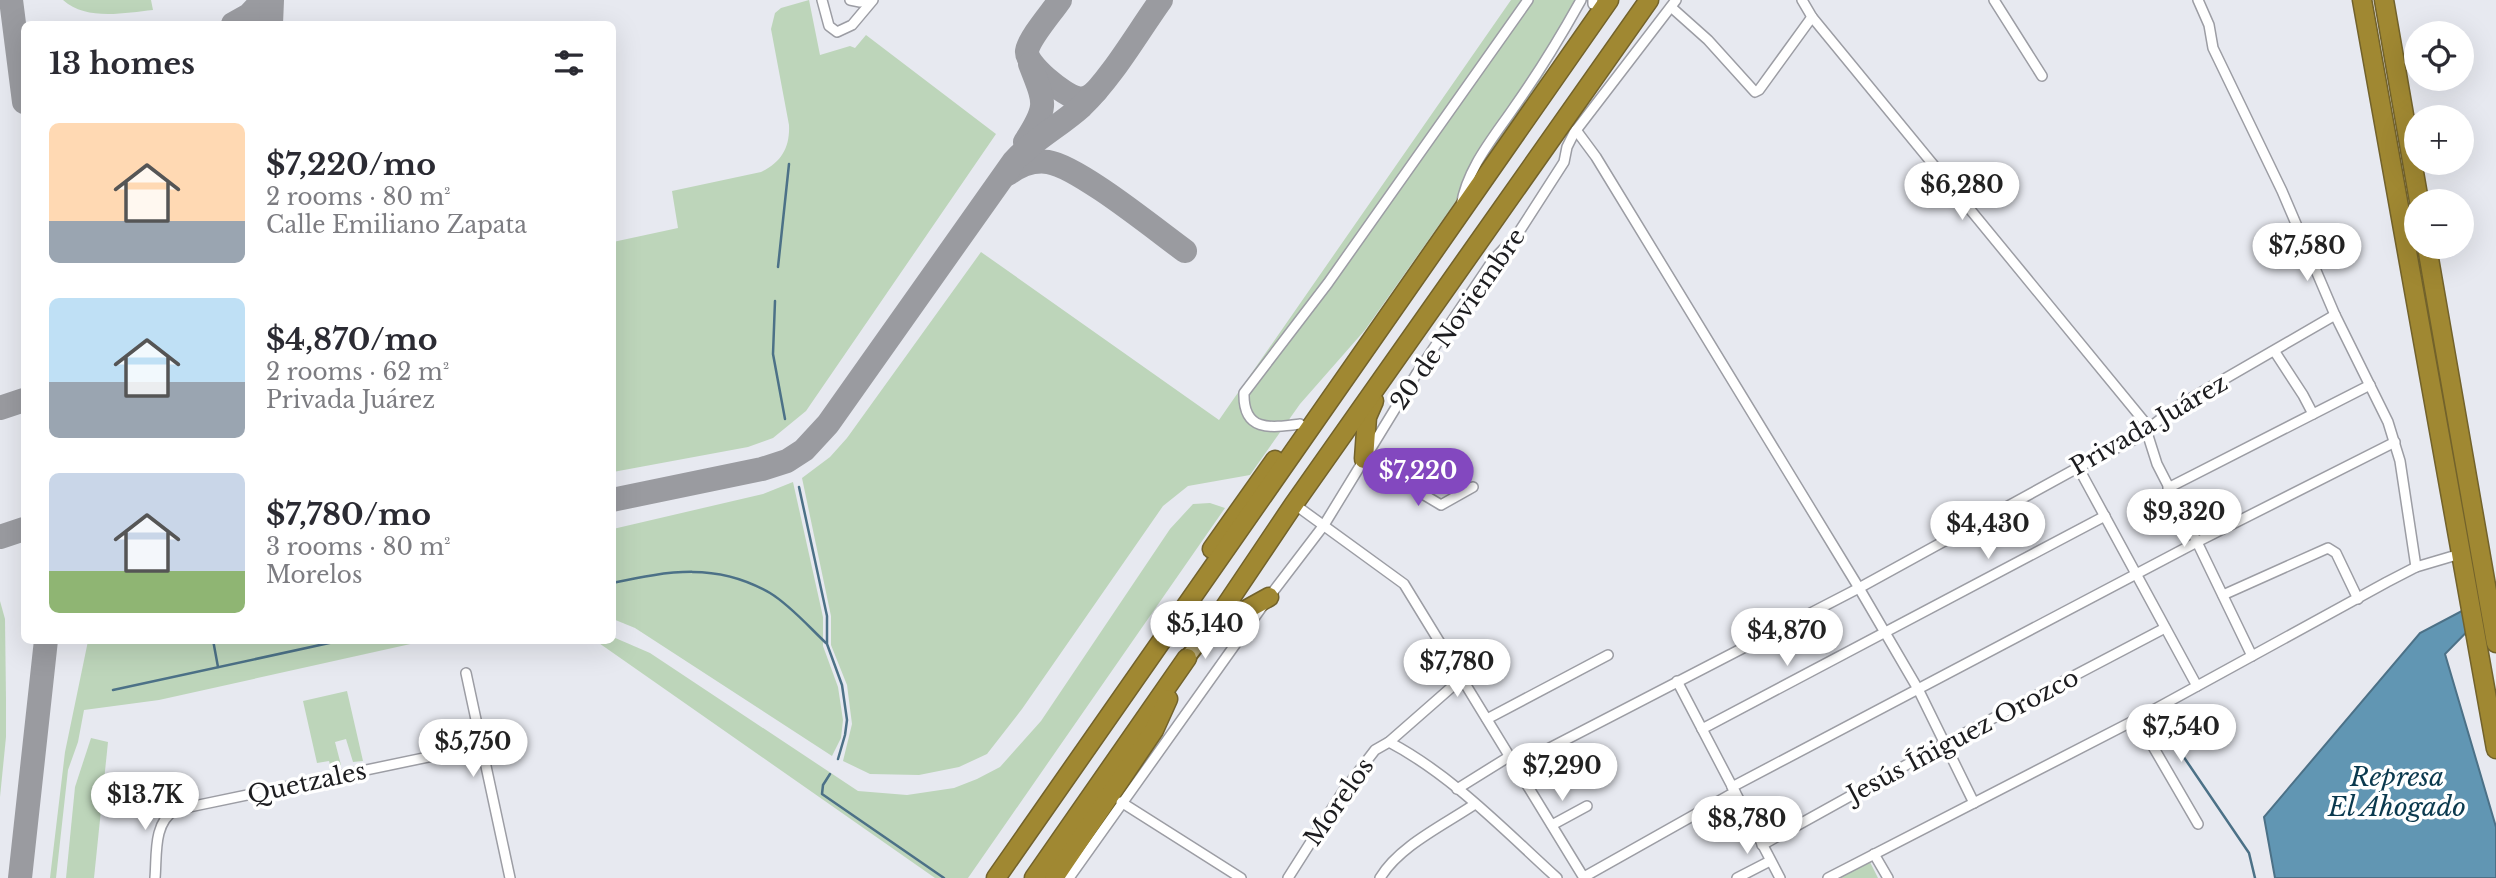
<!DOCTYPE html>
<meta charset="utf-8">
<style>
body{margin:0;font-family:"Libre Baskerville",serif;background:#f2f2f3;color:#2b2b33;height:100vh;display:flex;flex-direction:column;font-size:26px;white-space:nowrap}
*{box-sizing:border-box;margin:0}
p{font-size:23px;color:#7c7c81}
.icon{flex:none;width:38px;height:38px;fill:none;stroke:currentColor;stroke-width:2;stroke-linecap:round;stroke-linejoin:round}
.map{position:relative;flex:1;overflow:hidden}
.details{position:absolute;left:21px;top:21px;width:595px;height:623px;display:flex;flex-direction:column;background:#fff;border-radius:10px;box-shadow:0 7px 28px #0002}
.details>*{flex:none}
.fabs{position:absolute;left:2404px;top:21px;display:grid;gap:14px}
.fabs a{display:grid;place-items:center;width:70px;height:70px;border-radius:50%;background:#fff;box-shadow:0 7px 28px #0002;font-size:35px}
.price{position:absolute;translate:-50% -60px;padding:0 16px;border-radius:24px;background:#fff;color:#222;font-size:23px;line-height:46px;filter:drop-shadow(0 2px 4px #0008)}
.price::after{content:'';position:absolute;left:50%;top:42px;width:21px;height:16px;margin-left:-10px;background:inherit;clip-path:polygon(0 0,100% 0,50% 100%)}
.price.on{background:#8348bf;color:#fff}
ul{padding:0;list-style:none}
li{display:flex;align-items:center;gap:21px;height:175px;padding:0 28px}
li span{display:grid;place-items:center;flex:none;width:196px;height:140px;border-radius:10px;color:#555}
li>.icon{margin-inline-start:auto}
span .icon{width:84px;height:84px;fill:#fffc;stroke-width:1}
li b{font-size:30px}
h2{display:flex;justify-content:space-between;align-items:center;height:84px;padding:0 28px;font-size:30px}
.map>svg:first-child{display:block}
</style>
<div class="map">
<svg width="2496" height="878" viewBox="0 0 2496 878">
<rect width="100%" height="100%" fill="#e7e9f0"/>
<g fill="#bdd5ba">
<path d="M63 0H151L153 10C124 13 86 21 63 0Z"/>
<path d="M809 0 820 55 850 46 855 48 866 35 996 134 806 411 773 438 748 447 613 472V242L678 228 672 191 761 172C782 162 790 147 789 125L771 29 775 13 781 8Z"/>
<polygon points="1511,0 1583,0 1575,21 1537,86 1365,330 1300,404 1250,475 1188,486 1163,506 1022,709 987,754 959,767 919,775 870,774 843,761 852,724 847,685 831,645 831,616 802,478 830,457 847,438 981,252 1219,420"/>
<polygon points="793,482 823,617 823,646 838,687 843,720 841,738 832,756 635,628 613,619 613,529 763,494"/>
<polygon points="1210,503 1225,508 968,878 935,878 596,641 612,640 613,637 650,653 858,791 907,795 954,788 977,779 1000,767 1041,721 1170,529 1193,504"/>
<polygon points="0,601 5,619 6,699 6,737 0,797"/>
<polygon points="88,641 88,640 424,641 159,700 84,710 78,742 68,770 56,878 50,878 65,752"/>
<polygon points="347,691 363,761 353,762 346,739 335,742 341,765 331,768 329,761 317,763 303,701"/>
<polygon points="91,738 108,742 94,878 66,878 75,787"/>
<polygon points="1870,862 1878,878 1839,878"/>
</g>
<polygon fill="#6196b3" stroke="#4c7187" stroke-width="2" points="2496,593 2496,602 2445,654 2496,827 2496,878 2275,878 2264,817 2420,633"/>
<g fill="none" stroke-linecap="round" stroke-linejoin="round">
<g stroke="#4c7187" stroke-width="2.5">
<polyline points="778,267 789,164"/>
<polyline points="775,301 773,354 785,419"/>
<polyline points="799,487 827,616 827,644 842,685 847,720 845,735 838,759"/>
<path d="M612 583C669 571 717 562 770 593 790 605 809 627 826 643"/>
<polyline points="213,640 218,667"/>
<polyline points="113,690 343,640"/>
<polyline points="2162,725 2249,853 2255,878"/>
<polyline points="830,774 823,785 822,794 944,878"/>
</g>
<g stroke="#9a9ba0" stroke-width="24">
<polyline points="11,0 24,102"/>
<path d="M1060 0C1052 12 1029 38 1027 51 1025 64 1064 95 1077 98 1084 100 1091 96 1096 91"/>
<polyline points="233,24 249,15 263,0"/>
<polyline points="271,24 272,0"/>
<path d="M1025 142C1049 105 1045 103 1030 64"/>
<path d="M1008 174C1020 165 1034 160 1048 162 1079 167 1156 230 1185 251"/>
<polyline points="0,408 24,400"/>
<path d="M612 500 762 469 787 461 804 450 828 424 1014 161C1034 139 1060 126 1082 106 1113 76 1136 35 1161 0"/>
<polyline points="0,537 24,529"/>
<polyline points="20,878 46,640"/>
</g>
<defs>
<g id="street">
<polyline points="822,0 829,26 837,32 852,25 873,0"/>
<polyline points="850,0 860,2 870,0"/>
<polyline points="1593,0 1593,4"/>
<polyline points="1802,0 1812,17 2143,420 2157,464 2197,542 2252,656"/>
<polyline points="1994,0 2042,76"/>
<polyline points="2198,0 2209,25 2213,48 2282,191 2335,315 2388,422 2400,461 2416,567"/>
<polyline points="1671,7 1708,40 1755,92 1759,90 1812,17"/>
<polyline points="1576,130 1596,157 1859,588 1918,689 1974,803"/>
<path d="M1461 206C1467 168 1494 137 1515 106 1539 72 1561 36 1581 0"/>
<polyline points="2275,352 2303,395 2313,414"/>
<path d="M1300 424C1270 428 1243 432 1244 393L1328 283 1528 0"/>
<polyline points="1364,459 1441,505 1473,487"/>
<polyline points="2078,467 2197,686"/>
<polyline points="2168,488 2370,385"/>
<polyline points="1294,504 1404,584 1584,878"/>
<polyline points="2223,595 2328,548 2336,553 2358,599"/>
<polyline points="466,673 510,878"/>
<polyline points="1677,681 1780,878"/>
<polyline points="1487,719 1608,655"/>
<polyline points="2137,719 2198,824"/>
<polyline points="1702,729 2105,516"/>
<path d="M1389 742C1452 775 1505 831 1557 878"/>
<polyline points="1515,766 1859,588 2090,461 2135,439 2176,407 2335,315"/>
<polyline points="1732,787 2197,542 2395,442"/>
<polyline points="1457,789 1510,756"/>
<polyline points="1121,802 1241,878"/>
<polyline points="1552,825 1587,806"/>
<polyline points="1762,845 1944,744 2165,628"/>
<polyline points="1874,854 1888,878"/>
<polyline points="1584,877 1735,792"/>
<path d="M155 878C157 855 153 823 175 810L481 746"/>
<polyline points="1069,878 1269,597 1324,525 1417,373 1493,260 1517,235 1564,162 1567,147 1574,133 1676,0"/>
<polyline points="1288,878 1342,793 1375,750 1389,742 1462,678"/>
<path d="M1380 878C1399 846 1444 825 1475 804"/>
<polyline points="1737,878 1770,861"/>
<polyline points="1828,878 2137,719 2387,582 2416,567 2460,554"/>
</g>
<polyline id="primary" points="1187,658 1210,629"/>
<g id="highway">
<polyline points="2362,0 2496,749"/>
<polyline points="2384,0 2419,201"/>
<polyline points="2427,247 2496,643"/>
<polyline points="1364,459 1367,417 1374,401"/>
<polyline points="1212,549 1275,460"/>
<polyline points="1213,628 1269,597"/>
<polyline points="1210,629 1294,504 1649,0"/>
<polyline points="996,878 1609,0"/>
<polyline points="1034,878 1187,658"/>
<polyline points="1054,878 1154,730 1168,699"/>
</g>
</defs>
<use href="#street" stroke="#9c9da4" stroke-width="12"/>
<use href="#primary" stroke="#72622b" stroke-width="18"/>
<use href="#highway" stroke="#72622b" stroke-width="21"/>
<use href="#street" stroke="#fff" stroke-width="9"/>
<use href="#primary" stroke="#c6b884" stroke-width="14"/>
<use href="#highway" stroke="#a08832" stroke-width="18"/>
</g>
<g text-anchor="middle" stroke-width="7" stroke-linejoin="round" paint-order="stroke">
<g font-size="24" fill="#1c1c1f" stroke="#fff">
<text transform="translate(1458 319) rotate(-55)" y="8">20 de Noviembre</text>
<text transform="translate(2149 425) rotate(-30)" y="8">Privada Juárez</text>
<text transform="translate(1963 736) rotate(-28)" y="8">Jesús Íñiguez Orozco</text>
<text transform="translate(307 783) rotate(-12)" y="8">Quetzales</text>
<text transform="translate(1339 802) rotate(-55)" y="8">Morelos</text>
</g>
<g font-size="26" font-style="italic" fill="#0a394e" stroke="#fff">
<text x="2397" y="786">Represa<tspan x="2397" dy="30">El Ahogado</tspan></text>
</g>
</g>
</svg>
<div class="fabs">
<a><svg class="icon" aria-label="locate" viewBox="0 0 24 24"><circle cx="12" cy="12" r="6"/><path d="M12 2v4M12 18v4M2 12h4M18 12h4"/></svg></a>
<a>+</a>
<a>−</a>
</div>
<b class="price" style="left:1962px;top:222px">$6,280</b>
<b class="price" style="left:2307px;top:283px">$7,580</b>
<b class="price on" style="left:1418px;top:508px">$7,220</b>
<b class="price" style="left:2184px;top:549px">$9,320</b>
<b class="price" style="left:1988px;top:561px">$4,430</b>
<b class="price" style="left:1205px;top:661px">$5,140</b>
<b class="price" style="left:1787px;top:668px">$4,870</b>
<b class="price" style="left:1457px;top:699px">$7,780</b>
<b class="price" style="left:2181px;top:764px">$7,540</b>
<b class="price" style="left:473px;top:779px">$5,750</b>
<b class="price" style="left:1562px;top:803px">$7,290</b>
<b class="price" style="left:145px;top:832px">$13.7K</b>
<b class="price" style="left:1747px;top:856px">$8,780</b>
<section class="details">
<h2>13 homes<svg class="icon" aria-label="filters" viewBox="0 0 24 24"><path d="M4 7h16M4 17h16"/><circle cx="9" cy="7" r="2"/><circle cx="15" cy="17" r="2"/></svg></h2>
<ul>
<li><span style="background:linear-gradient(#ffd9b3 70%,#9aa5b1 0)"><svg class="icon" aria-label="home" viewBox="0 0 24 24"><path d="M3 11l9-7 9 7M6 9v11h12V9"/></svg></span><div><b>$7,220/mo</b><p>2 rooms · 80 m²</p><p>Calle Emiliano Zapata</p></div></li>
<li><span style="background:linear-gradient(#bfe0f5 60%,#9aa5b1 0)"><svg class="icon" aria-label="home" viewBox="0 0 24 24"><path d="M3 11l9-7 9 7M6 9v11h12V9"/></svg></span><div><b>$4,870/mo</b><p>2 rooms · 62 m²</p><p>Privada Juárez</p></div></li>
<li><span style="background:linear-gradient(#c9d6e8 70%,#8fb573 0)"><svg class="icon" aria-label="home" viewBox="0 0 24 24"><path d="M3 11l9-7 9 7M6 9v11h12V9"/></svg></span><div><b>$7,780/mo</b><p>3 rooms · 80 m²</p><p>Morelos</p></div></li>
</ul>
</section>
</div>
